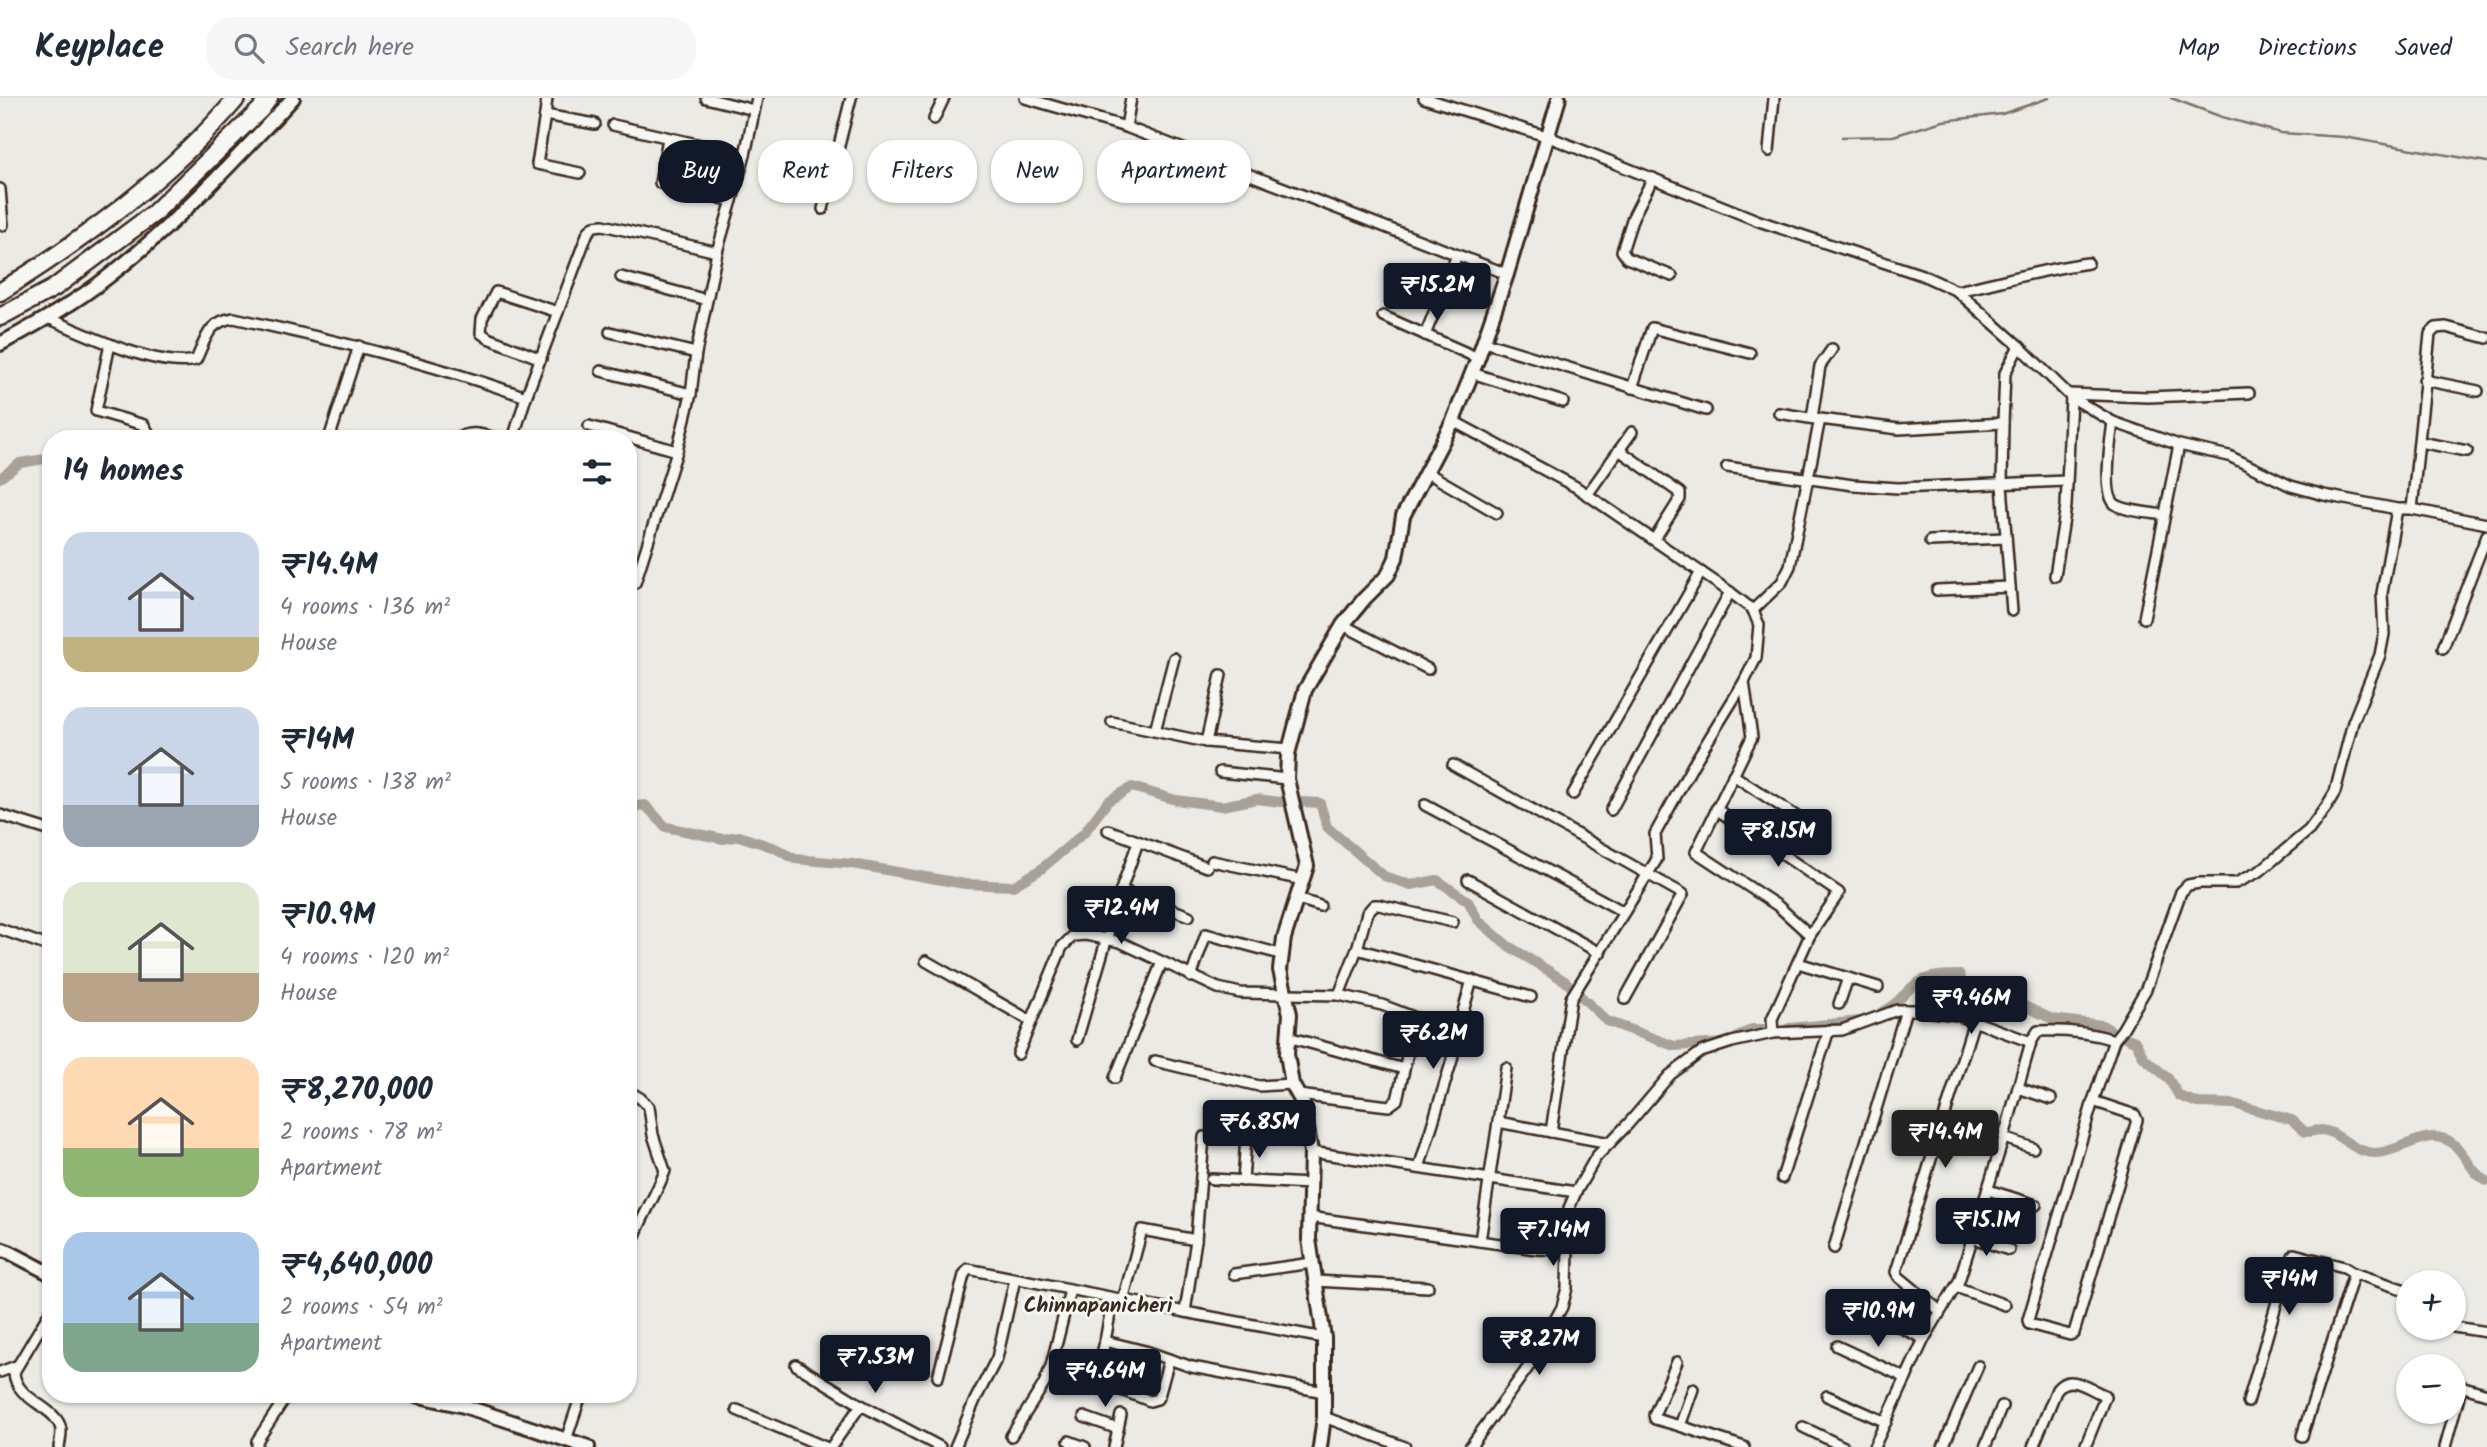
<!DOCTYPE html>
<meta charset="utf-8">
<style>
body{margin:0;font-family:Kalam,sans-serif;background:#f6f6f7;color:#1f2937;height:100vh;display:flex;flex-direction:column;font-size:26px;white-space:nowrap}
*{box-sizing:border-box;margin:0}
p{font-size:23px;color:#747a83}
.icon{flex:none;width:38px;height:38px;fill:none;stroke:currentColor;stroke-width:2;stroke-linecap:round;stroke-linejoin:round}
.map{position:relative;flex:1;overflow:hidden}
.side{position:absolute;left:42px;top:332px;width:595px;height:973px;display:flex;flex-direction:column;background:#fff;border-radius:28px;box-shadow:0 2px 5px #0004}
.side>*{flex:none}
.top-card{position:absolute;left:658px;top:42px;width:665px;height:63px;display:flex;gap:14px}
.controls{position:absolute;left:2396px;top:1172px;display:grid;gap:14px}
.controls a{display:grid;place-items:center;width:70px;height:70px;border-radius:50%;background:#fff;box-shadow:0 2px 5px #0004;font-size:35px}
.price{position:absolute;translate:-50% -60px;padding:0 16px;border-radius:7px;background:#111827;color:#fff;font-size:23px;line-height:46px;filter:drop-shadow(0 2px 4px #0008)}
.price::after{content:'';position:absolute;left:50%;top:42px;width:21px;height:16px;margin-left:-10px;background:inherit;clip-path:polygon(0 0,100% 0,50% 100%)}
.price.current{background:#222;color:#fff}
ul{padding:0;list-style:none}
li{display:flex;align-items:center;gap:21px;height:175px;padding:0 21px}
li span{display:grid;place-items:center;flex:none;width:196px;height:140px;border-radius:21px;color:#555}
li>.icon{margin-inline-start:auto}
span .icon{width:84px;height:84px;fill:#fffc;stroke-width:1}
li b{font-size:30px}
h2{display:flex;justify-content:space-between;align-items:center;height:84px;padding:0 21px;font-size:30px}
.tag{padding:0 24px;border-radius:28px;background:#fff;box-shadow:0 2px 5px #0004;font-size:24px;line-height:63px}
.tag.current{background:#111827;color:#fff}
header{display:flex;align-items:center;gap:42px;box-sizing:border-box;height:98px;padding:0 35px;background:#fff;border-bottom:2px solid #e0e1e3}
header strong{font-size:33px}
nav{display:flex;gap:38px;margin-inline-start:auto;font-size:24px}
.search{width:490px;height:63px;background:#f6f6f7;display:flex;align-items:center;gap:18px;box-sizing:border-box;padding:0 24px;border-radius:28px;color:#747a83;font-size:26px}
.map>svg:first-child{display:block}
</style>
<header>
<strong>Keyplace</strong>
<div class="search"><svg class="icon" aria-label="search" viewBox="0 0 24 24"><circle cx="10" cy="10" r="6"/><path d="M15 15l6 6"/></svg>Search here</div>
<nav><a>Map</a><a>Directions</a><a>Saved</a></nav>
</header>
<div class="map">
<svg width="2487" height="1349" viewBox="0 0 2487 1349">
<rect width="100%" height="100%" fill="#ebeae5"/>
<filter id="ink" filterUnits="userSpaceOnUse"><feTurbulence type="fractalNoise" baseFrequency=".0143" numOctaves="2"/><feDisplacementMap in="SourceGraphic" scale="14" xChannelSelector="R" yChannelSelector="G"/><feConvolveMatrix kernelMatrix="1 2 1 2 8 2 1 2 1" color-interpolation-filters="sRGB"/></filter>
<g filter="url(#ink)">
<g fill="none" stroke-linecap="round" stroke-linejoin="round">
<g stroke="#7c7167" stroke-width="2.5">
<polyline points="2171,0 2222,19 2281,35 2344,39 2487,64"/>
<polyline points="1842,39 1893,38 1943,23 2002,16 2049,0"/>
</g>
<g stroke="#a8a198" stroke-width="10">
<polyline points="0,380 20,365 51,360"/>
<polyline points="1301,704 1320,705 1327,729 1384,778 1411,787 1437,782 1468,803 1478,822 1507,847 1565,883 1607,923 1674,948 1727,945 1752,931 1764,931"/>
<polyline points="628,709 645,707 666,729 723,741 739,738 775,750 795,761 852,766 965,786 1013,788 1040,772 1084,735 1108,703 1132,689 1176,702 1222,708 1257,701 1281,704"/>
<path d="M1882 914C1897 908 1903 895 1916 886 1928 877 1945 877 1960 877L1963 889 1988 891 2052 921 2102 927 2111 932"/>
<polyline points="1789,930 1860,923"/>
<path d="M2127 940 2135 943 2144 960 2168 980 2179 998 2198 1005 2234 1006 2292 1022 2305 1034C2310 1034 2317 1032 2322 1032 2339 1033 2352 1055 2376 1055 2396 1055 2426 1032 2445 1041 2465 1049 2467 1073 2487 1083"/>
</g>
<defs>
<g id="street">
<polyline points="547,0 545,17 595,26"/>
<polyline points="706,0 754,12"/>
<polyline points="1025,0 1126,29"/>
<polyline points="1131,0 1126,29 1507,176"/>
<polyline points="1424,0 1549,39 1759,123 1922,177 1957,193 2019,248 2071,299 2113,324 2179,347 2229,358 2291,388 2324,397 2397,411 2412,411 2430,236 2436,230 2446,229 2487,240"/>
<polyline points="545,17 537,66 580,75"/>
<polyline points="934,21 944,0"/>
<polyline points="613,27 745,57"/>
<polyline points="1769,53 1774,0"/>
<polyline points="1653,80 1633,119 1622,153 1627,160 1672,178"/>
<polyline points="660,85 668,40"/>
<polyline points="0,91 3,127"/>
<polyline points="696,94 732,103"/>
<polyline points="823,111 851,0"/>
<polyline points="621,179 707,202"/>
<path d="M1957 193C2000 184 2043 171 2088 165"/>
<polyline points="1383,218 1478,260"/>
<path d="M48 220C84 236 158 271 196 262 206 241 208 223 234 220 333 242 431 265 526 299L513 341"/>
<polyline points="610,234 696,255"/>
<polyline points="1425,237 1457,157"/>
<polyline points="1484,244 1706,312"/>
<polyline points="110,246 96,313 144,327 148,334 145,341"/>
<polyline points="541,261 488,240 481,235 482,221 496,194 558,214"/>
<polyline points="601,273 691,296"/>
<polyline points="1472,275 1563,304"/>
<polyline points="2424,282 2478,293"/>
<polyline points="1632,290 1652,230 1750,255"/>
<polyline points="2069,296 2148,299 2249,295"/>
<polyline points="526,299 588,134 594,128 603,127 717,154"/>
<polyline points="1779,315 1815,321"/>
<polyline points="1812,320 1820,268 1832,251"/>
<polyline points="1453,323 1576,389 1730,494 1753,512 1759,527 1756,560 1744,584 1752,639 1696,754 1778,808 1810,837 1772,921 1773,935 1732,944 1701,954 1670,977 1629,1025 1596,1059 1576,1094 1569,1110 1567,1190 1562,1209 1532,1264 1470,1349"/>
<path d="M2113 324C2111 340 2102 395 2115 406 2124 413 2152 415 2164 417"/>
<polyline points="589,328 677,353 691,296 696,255 717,154 745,57 757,0"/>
<polyline points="329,341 359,248"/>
<path d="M458 341C469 331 486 338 500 341"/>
<polyline points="2420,344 2467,353"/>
<polyline points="1619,352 1680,395 1680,401 1654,442"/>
<polyline points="1727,369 1853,387 1898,390 2066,383"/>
<polyline points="1426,374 1497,415"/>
<polyline points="1587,397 1632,334"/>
<polyline points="2412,411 2487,426"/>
<polyline points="1930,443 2006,440"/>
<polyline points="2055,478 2066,408 2071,299"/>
<polyline points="635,485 677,353"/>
<polyline points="1937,492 2010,489"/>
<polyline points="1753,512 1782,484 1790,468 1820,321 1899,331 2003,325"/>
<polyline points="2012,513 2002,387 2003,325 2005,275 2019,248"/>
<polyline points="2144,520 2179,347"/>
<polyline points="1343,527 1428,571"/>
<polyline points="2443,550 2487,437"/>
<polyline points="1112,624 1206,644 1290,651"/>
<polyline points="1155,633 1174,560"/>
<polyline points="1206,644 1221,577"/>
<polyline points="1453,667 1683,796 1625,901"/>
<polyline points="1220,674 1287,681"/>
<polyline points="1733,677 1802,722 1802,730 1783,756"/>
<polyline points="1573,696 1701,474"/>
<polyline points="1425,707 1624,814"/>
<polyline points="1716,711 1839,795 1810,837"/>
<polyline points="1611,712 1730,494"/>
<polyline points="0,717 51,733"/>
<polyline points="1108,732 1207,769"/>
<polyline points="1212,763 1303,782"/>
<polyline points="1468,782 1600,855"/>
<polyline points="1121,792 1189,818"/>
<polyline points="1298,801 1320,808"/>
<polyline points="0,831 51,849"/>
<polyline points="1357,851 1367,815 1374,807 1379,807 1453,824"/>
<polyline points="926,863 1031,923"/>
<polyline points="1798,865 1878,889"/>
<polyline points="1191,879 1206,836 1280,856"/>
<polyline points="1339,897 1357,851 1531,899"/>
<polyline points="1839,906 1848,880"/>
<polyline points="1773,935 1842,932 1897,912 1916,912 1957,917 2031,944"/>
<polyline points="1288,939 1404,971"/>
<polyline points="1077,942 1121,792 1138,744"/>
<polyline points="1018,956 1062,849 1073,838 1086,837 1120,844 1218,890 1240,895 1339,897 1382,907 1416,920 1458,931"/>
<polyline points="1155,963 1259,988 1292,986"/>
<polyline points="1115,980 1162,864"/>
<polyline points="2018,990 2051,1001"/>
<path d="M628 993 640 1000 649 1009 653 1037 665 1073C654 1102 637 1126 628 1156"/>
<polyline points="1298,997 1389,1008 1397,1002 1416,920"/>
<polyline points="2093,1003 2114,942 2122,932 2146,891 2181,794 2188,787 2199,785 2236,785 2260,773 2309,732 2326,709 2335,694 2353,624 2380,557 2384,536 2382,495 2397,411"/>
<polygon points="2093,1003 2135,1017 2137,1022 2074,1235 2070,1237 2029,1226 2028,1222"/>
<polyline points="1498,1024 1506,970"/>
<polyline points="1551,1034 1571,900 1657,761 1655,736 1693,667 1744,584"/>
<polyline points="1204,1039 1196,1142 1185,1214 1324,1240"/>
<polyline points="2004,1040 2033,1050"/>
<polyline points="1311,1054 1576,1094"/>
<polyline points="1419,1070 1452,962 1458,931 1472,882"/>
<polyline points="1782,1080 1829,932"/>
<polyline points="1211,1081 1310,1086"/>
<polyline points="1243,1083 1246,1039"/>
<polyline points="1988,1092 2036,1107"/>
<polyline points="1309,1119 1536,1151 1569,1152"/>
<polyline points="1973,1140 2009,1152"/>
<polyline points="1480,1143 1498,1024 1610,1045"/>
<polyline points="1834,1150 1906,912"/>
<polyline points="1234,1176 1312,1165"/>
<polyline points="1315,1183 1428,1189"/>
<polyline points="1956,1189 2005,1207"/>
<polyline points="1113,1200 1105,1243 1145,1253 1192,1269 1324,1294"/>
<polyline points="1123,1202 1142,1132 1196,1142"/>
<path d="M51 1212 14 1274C15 1303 58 1308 61 1332 61 1337 60 1344 59 1349"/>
<polyline points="1867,1213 1924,1241"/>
<polyline points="1940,1213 1899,1179 1896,1174 1974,923"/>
<polyline points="2454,1229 2487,1234"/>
<polyline points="1105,1243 1097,1279 1098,1283 1150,1303 1157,1301 1159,1298 1169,1262"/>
<polyline points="1837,1248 1906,1280"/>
<polyline points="1677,1264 1654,1317 1655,1321 1680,1328"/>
<polyline points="796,1267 861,1307 940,1349"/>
<polyline points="0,1274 16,1268"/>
<polyline points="938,1279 964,1177 968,1171 1185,1214"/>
<polyline points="1693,1291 1680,1328 1744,1349"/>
<polyline points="1827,1298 1886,1324"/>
<polyline points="2248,1304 2285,1176 2294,1156 2344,1169 2354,1175"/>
<polyline points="737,1312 825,1349"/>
<polyline points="1084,1319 1118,1331"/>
<polyline points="1324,1319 1405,1349"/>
<polyline points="1803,1329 1844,1349"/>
<polyline points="1011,1338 1044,1286 1051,1268 1070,1192"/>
<polyline points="2302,1338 2354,1175 2408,1193"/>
<polyline points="566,1342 581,1297"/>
<polyline points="1069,1343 1085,1349"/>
<polyline points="257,1349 257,1343 287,1297"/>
<polyline points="831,1349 861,1307"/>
<polyline points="955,1349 975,1302 997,1260 1015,1181"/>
<polyline points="1114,1349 1121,1317"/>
<path d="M1874 1349 1924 1241 1959 1183 2003 1042 2031 944 2038 933C2064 932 2089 934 2114 942"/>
<polyline points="1943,1349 1978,1268"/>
<polyline points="1985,1349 2002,1308"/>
<path d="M2033 1349 2057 1291C2070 1275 2089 1291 2104 1297L2105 1299 2085 1349"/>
<polyline points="2445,1349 2461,1291 2464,1289 2487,1296"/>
</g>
<g id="secondary">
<path d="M0 246C37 226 75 205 109 178 176 126 235 62 293 0"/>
<polyline points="0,1151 9,1154 51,1176"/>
<polyline points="415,1297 464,1308 588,1349"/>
<polyline points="1320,1349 1324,1319 1324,1240 1309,1141 1311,1054 1303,1006 1292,986 1287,956 1290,916 1280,872 1284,840 1307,768 1287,681 1288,656 1305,592 1343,527 1364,501 1388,477 1396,460 1403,418 1453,323 1478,260 1507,176 1559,0"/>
</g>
<g id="highway">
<path d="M0 194C86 140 171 78 237 0"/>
<polyline points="0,219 54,190 153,116 261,11 269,0"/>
</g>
</defs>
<use href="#street" stroke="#3b2a1e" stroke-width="14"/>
<use href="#secondary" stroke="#3b2a1e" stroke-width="18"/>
<use href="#highway" stroke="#3b2a1e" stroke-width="21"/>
<use href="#street" stroke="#f6f6f2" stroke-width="9"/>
<use href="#secondary" stroke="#f6f6f2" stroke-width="12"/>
<use href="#highway" stroke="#f6f6f2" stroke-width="16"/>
</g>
</g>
<g text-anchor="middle" stroke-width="6" stroke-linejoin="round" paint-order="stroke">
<g font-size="21" font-weight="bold" fill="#3b2a1e" stroke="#f6f6f2">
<text x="1098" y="1214">Chinnapanicheri</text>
</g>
</g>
</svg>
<div class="controls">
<a>+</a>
<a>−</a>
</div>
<b class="price" style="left:1437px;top:225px">₹15.2M</b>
<b class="price" style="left:1778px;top:771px">₹8.15M</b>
<b class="price" style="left:1121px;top:848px">₹12.4M</b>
<b class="price" style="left:1971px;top:938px">₹9.46M</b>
<b class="price" style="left:1433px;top:973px">₹6.2M</b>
<b class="price" style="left:1259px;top:1062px">₹6.85M</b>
<b class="price current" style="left:1945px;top:1072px">₹14.4M</b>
<b class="price" style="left:1986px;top:1160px">₹15.1M</b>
<b class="price" style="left:1553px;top:1170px">₹7.14M</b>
<b class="price" style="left:2289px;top:1219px">₹14M</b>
<b class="price" style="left:1878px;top:1251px">₹10.9M</b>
<b class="price" style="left:1539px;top:1279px">₹8.27M</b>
<b class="price" style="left:875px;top:1297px">₹7.53M</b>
<b class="price" style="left:1105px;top:1311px">₹4.64M</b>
<div class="top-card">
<a class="tag current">Buy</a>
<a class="tag">Rent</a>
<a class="tag">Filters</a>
<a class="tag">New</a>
<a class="tag">Apartment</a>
</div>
<section class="side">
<h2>14 homes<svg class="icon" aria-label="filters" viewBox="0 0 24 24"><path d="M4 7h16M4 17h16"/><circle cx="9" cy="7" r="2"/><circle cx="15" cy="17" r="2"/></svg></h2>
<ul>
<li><span style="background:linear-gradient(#c9d6e8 75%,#c2b280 0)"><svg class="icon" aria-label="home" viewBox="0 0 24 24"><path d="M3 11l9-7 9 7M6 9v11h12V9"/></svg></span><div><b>₹14.4M</b><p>4 rooms · 136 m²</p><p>House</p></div></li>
<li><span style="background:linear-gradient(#c9d6e8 70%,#9aa5b1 0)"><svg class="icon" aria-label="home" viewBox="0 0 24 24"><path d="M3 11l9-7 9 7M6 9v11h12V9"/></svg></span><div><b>₹14M</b><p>5 rooms · 138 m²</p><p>House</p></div></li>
<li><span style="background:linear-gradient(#dfe7d0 65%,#b9a48a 0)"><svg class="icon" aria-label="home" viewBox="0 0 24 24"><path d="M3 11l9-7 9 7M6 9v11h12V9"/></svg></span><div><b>₹10.9M</b><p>4 rooms · 120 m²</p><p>House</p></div></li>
<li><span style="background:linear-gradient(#ffd9b3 65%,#8fb573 0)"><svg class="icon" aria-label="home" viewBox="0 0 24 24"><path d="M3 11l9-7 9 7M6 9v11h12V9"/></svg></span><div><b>₹8,270,000</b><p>2 rooms · 78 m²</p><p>Apartment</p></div></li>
<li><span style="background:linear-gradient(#a9c7e8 65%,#7fa58c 0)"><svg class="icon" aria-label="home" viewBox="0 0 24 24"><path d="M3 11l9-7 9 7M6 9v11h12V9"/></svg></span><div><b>₹4,640,000</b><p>2 rooms · 54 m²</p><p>Apartment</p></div></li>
</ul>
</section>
</div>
